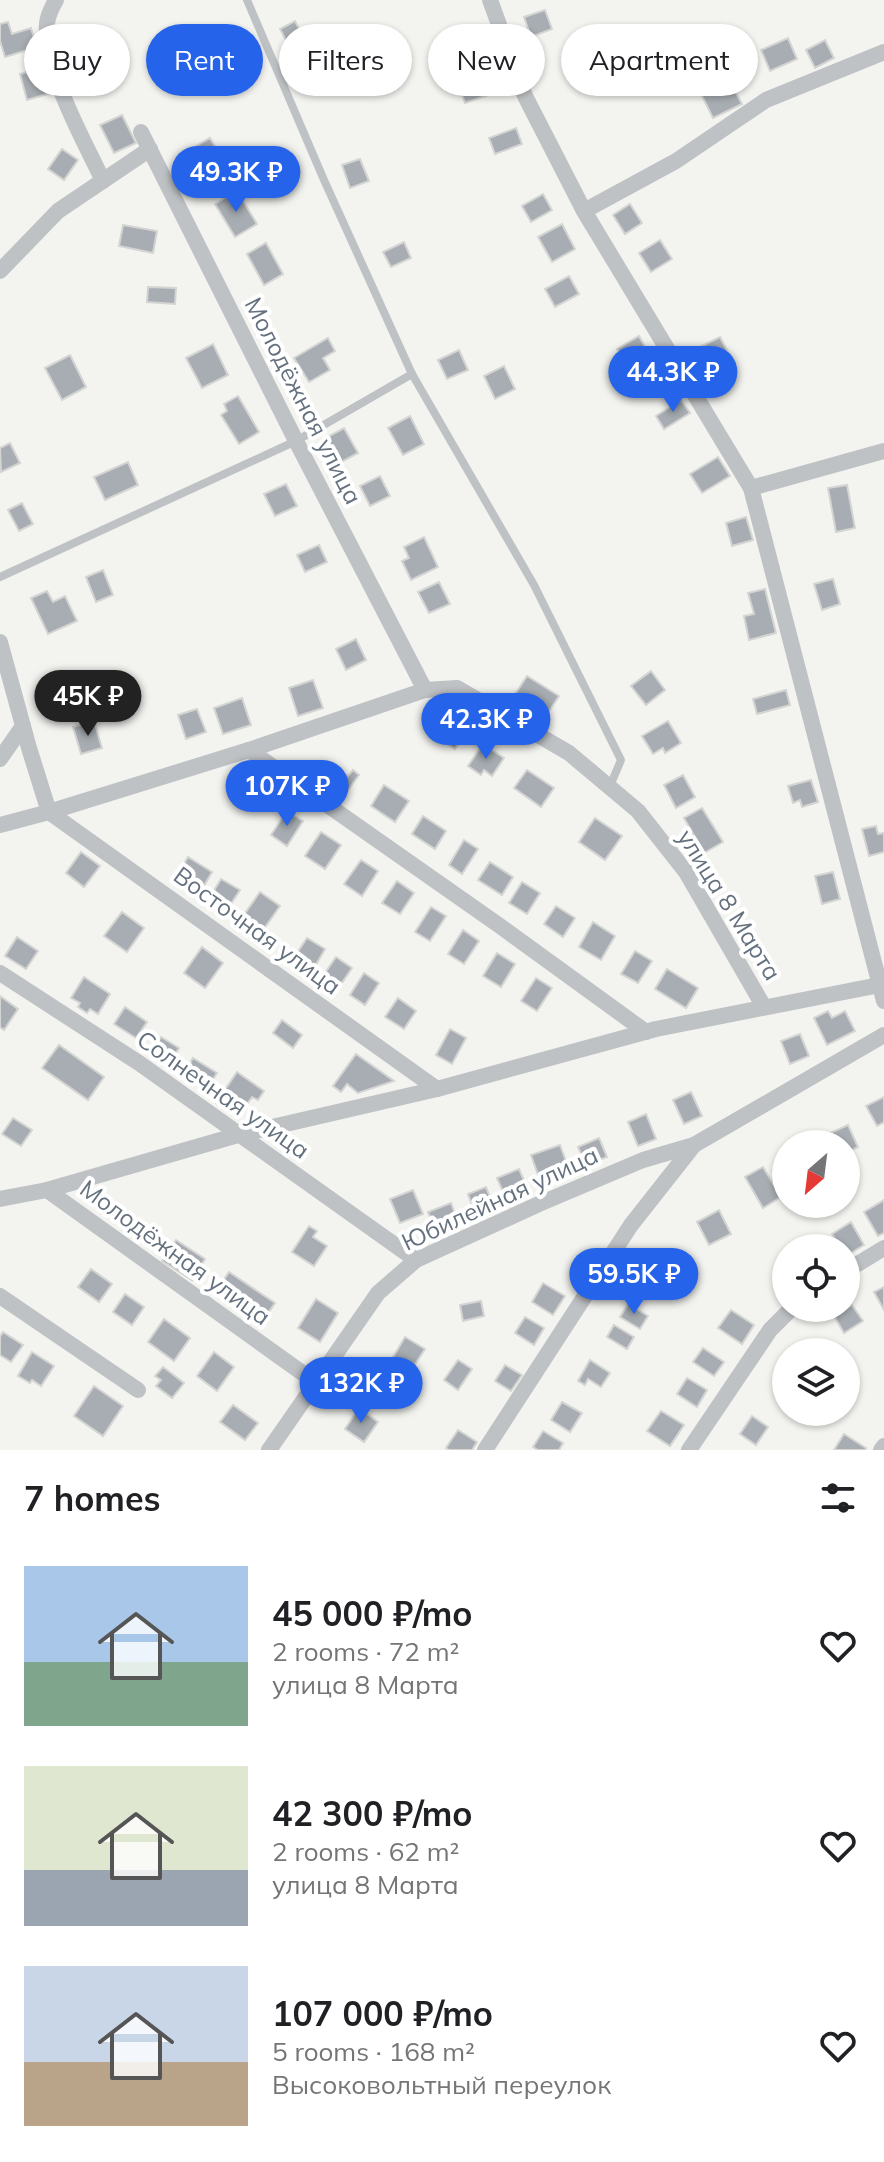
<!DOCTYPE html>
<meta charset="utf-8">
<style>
body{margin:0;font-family:Mulish,sans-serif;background:#f2f2f2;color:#202124;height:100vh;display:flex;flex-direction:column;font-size:30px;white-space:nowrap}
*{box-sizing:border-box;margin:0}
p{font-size:26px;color:#757577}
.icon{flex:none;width:44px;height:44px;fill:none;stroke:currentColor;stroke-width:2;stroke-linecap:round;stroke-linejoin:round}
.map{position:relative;height:1450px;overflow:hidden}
.side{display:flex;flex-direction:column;background:#fff;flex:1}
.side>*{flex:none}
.hud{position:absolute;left:24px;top:24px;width:836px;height:72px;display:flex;gap:16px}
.needle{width:52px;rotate:208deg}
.fabs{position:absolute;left:772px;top:1130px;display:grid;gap:16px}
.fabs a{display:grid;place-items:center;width:88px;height:88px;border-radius:50%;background:#fff;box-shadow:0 2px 6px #0004;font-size:40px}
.price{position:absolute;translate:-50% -68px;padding:0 18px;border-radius:28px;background:#2563eb;color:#fff;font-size:26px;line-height:52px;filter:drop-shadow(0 2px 4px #0008)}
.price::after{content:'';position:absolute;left:50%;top:48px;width:24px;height:18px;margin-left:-12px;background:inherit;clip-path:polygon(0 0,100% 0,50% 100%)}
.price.selected{background:#222;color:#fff}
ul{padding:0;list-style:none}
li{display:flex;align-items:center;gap:24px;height:200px;padding:0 24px}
li span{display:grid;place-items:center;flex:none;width:224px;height:160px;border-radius:0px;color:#555}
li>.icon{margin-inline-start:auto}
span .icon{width:96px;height:96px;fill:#fffc;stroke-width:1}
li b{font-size:34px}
h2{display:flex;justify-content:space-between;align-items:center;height:96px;padding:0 24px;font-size:34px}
.pill{padding:0 28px;border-radius:36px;background:#fff;box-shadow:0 2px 6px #0004;font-size:28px;line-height:72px}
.pill.selected{background:#2563eb;color:#fff}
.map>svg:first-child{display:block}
</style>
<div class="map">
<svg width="884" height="1450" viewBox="0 0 884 1450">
<rect width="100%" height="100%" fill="#f3f3f0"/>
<g fill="#a7adb2" stroke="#d4d5d3" stroke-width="2">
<polygon points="545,10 552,29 531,37 524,17"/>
<polygon points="295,21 305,40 290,48 280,29"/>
<polygon points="8,22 12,34 31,28 37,47 5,57 0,41 0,24"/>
<polygon points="217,35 223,54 195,63 189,44"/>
<polygon points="788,38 797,59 770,71 761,50"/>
<polygon points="481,40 485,54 457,63 452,49"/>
<polygon points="825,40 834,58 815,68 806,50"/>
<polygon points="44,67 51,93 27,100 20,74"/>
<polygon points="487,71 494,93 465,103 459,87 467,84 465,79"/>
<polygon points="726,74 742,104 713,118 698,88"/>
<polygon points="122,115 136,143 114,153 100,125"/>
<polygon points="516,128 522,144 495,154 489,138"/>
<polygon points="210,138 226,166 203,179 188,151"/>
<polygon points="62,149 78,160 64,180 48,169"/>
<polygon points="360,159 369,181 350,188 342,165"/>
<polygon points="237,191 257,224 235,237 215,204"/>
<polygon points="543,194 552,210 531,222 522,206"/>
<polygon points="630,204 642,223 625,234 613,215"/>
<polygon points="562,224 575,249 552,262 538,237"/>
<polygon points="123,225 157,231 153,253 119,246"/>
<polygon points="660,240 672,259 651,272 639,253"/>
<polygon points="404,242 411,258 391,267 383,252"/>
<polygon points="266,243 283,274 264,285 247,254"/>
<polygon points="569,276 579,294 555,307 545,289"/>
<polygon points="148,287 176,288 175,304 147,302"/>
<polygon points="639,336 649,354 627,366 617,349"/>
<polygon points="720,337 733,362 713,372 700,347"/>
<polygon points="328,338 335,351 323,358 330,370 309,382 294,358"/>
<polygon points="213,344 228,375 202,388 186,358"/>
<polygon points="459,350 468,370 447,379 438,360"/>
<polygon points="70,355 86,387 62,400 45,368"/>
<polygon points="504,366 515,389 495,399 484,376"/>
<polygon points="238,396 259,432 239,444 221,415 227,411 224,404"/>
<polygon points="681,400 690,413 664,429 656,416"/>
<polygon points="410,416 424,444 403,455 388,428"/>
<polygon points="344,428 358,453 336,465 322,440"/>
<polygon points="10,443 20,463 1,472 0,448"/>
<polygon points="718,457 730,476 702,493 690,474"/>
<polygon points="128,462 138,485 105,500 94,477"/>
<polygon points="380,476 390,496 370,506 360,486"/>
<polygon points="286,484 297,506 275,516 264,494"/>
<polygon points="847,485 855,528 836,532 828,488"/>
<polygon points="22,503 33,524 19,531 8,510"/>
<polygon points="746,517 753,540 732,546 726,523"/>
<polygon points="424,537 438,567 411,580 402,561 409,558 404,547"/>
<polygon points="319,545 327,562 305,572 297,555"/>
<polygon points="103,570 113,595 96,602 86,577"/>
<polygon points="833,579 840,604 822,610 814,584"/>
<polygon points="439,582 450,604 429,613 418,592"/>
<polygon points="765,589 776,633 749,640 744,616 754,614 748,593"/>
<polygon points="47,591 53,602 65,596 77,621 48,634 31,598"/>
<polygon points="356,639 366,660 346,670 336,649"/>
<polygon points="651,671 665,690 646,705 631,686"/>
<polygon points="527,676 559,696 544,719 512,699"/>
<polygon points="313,680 323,708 298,716 289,688"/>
<polygon points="786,690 790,705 757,714 753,699"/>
<polygon points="242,698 251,725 223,734 214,708"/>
<polygon points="197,709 206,732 186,739 178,715"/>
<polygon points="451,718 468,729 455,749 438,738"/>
<polygon points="94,721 102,748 81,754 73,727"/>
<polygon points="668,721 681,743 665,753 663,748 653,754 642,736"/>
<polygon points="483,744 504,758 492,776 484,770 481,775 468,766"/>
<polygon points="333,766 348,776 353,770 359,775 343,797 321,782"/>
<polygon points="527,770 554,788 541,807 514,788"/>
<polygon points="683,775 695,797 676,808 664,785"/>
<polygon points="811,780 818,802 802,807 800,800 793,803 788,786"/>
<polygon points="384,785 409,801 395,822 371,806"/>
<polygon points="702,808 723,842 704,853 684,818"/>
<polygon points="287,811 303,821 287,846 271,835"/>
<polygon points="423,816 446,831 435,849 412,834"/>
<polygon points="595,818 622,836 605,860 579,842"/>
<polygon points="876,826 878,834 884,833 884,852 869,856 862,829"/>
<polygon points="321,832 341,845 325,869 305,856"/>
<polygon points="464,840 478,849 462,874 449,865"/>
<polygon points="81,852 100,866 84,887 66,873"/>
<polygon points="188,857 212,872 198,896 174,881"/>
<polygon points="361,860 378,871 362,896 344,884"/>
<polygon points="490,862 513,877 502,895 478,880"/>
<polygon points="833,872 840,899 822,904 815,876"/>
<polygon points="221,879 240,890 225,913 207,902"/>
<polygon points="397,881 414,893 400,914 382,903"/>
<polygon points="522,882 540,893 527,914 509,903"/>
<polygon points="260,892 280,906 263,930 243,916"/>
<polygon points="556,906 575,918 563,937 544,924"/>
<polygon points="431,907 446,916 430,941 415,932"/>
<polygon points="122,912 144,928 127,952 104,936"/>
<polygon points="593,922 615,936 601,960 579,947"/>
<polygon points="463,930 479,941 464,964 448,954"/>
<polygon points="17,937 38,951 26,969 5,956"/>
<polygon points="307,938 325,949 314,968 295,956"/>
<polygon points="202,947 223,963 205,988 184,973"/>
<polygon points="635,951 652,961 638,983 621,974"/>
<polygon points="497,953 515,964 501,987 483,976"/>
<polygon points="336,957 352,968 339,987 323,976"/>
<polygon points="667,969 698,988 686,1008 655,989"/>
<polygon points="364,973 379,983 365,1005 350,995"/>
<polygon points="84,977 110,994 98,1014 90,1009 87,1013 78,1007 80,1003 71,998"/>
<polygon points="536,978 552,988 537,1011 521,1001"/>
<polygon points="0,996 18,1009 4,1030 0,1027"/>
<polygon points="398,998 416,1011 404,1029 385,1017"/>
<polygon points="125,1007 147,1022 136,1038 114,1024"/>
<polygon points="828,1011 832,1018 845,1011 855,1031 827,1045 814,1018"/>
<polygon points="282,1020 302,1035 293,1048 273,1033"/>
<polygon points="450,1029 466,1038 452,1064 436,1055"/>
<polygon points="800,1034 809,1056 790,1064 781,1041"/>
<polygon points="161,1037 179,1048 169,1065 151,1053"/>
<polygon points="59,1045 104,1077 88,1100 42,1068"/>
<polygon points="356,1054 394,1081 358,1093 347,1084 341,1092 333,1086"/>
<polygon points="193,1058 217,1073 206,1090 183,1075"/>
<polygon points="237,1072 264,1091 258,1100 252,1097 241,1113 228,1105 226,1109 216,1103"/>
<polygon points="691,1092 702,1116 684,1124 673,1100"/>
<polygon points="884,1097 884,1122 877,1126 866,1106"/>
<polygon points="646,1114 656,1139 638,1146 628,1122"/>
<polygon points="13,1118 32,1130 21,1146 2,1134"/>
<polygon points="848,1125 858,1147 846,1153 846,1144 833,1144 828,1134"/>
<polygon points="599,1138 607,1157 586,1165 578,1147"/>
<polygon points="560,1145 571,1175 542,1186 531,1155"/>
<polygon points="763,1167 781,1197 763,1208 745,1177"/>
<polygon points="519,1169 529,1192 507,1201 497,1178"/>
<polygon points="486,1187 494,1207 475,1214 468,1194"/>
<polygon points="413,1190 423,1214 400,1223 390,1199"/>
<polygon points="884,1200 884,1233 878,1236 864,1212"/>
<polygon points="451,1203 459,1225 437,1234 428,1212"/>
<polygon points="719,1210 731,1234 709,1245 697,1222"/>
<polygon points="851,1222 864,1245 846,1256 846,1248 840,1248 832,1234"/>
<polygon points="309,1226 317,1231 313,1237 327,1246 314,1266 292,1252"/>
<polygon points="176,1240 205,1259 192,1280 162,1261"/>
<polygon points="661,1249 678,1260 666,1278 649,1266"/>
<polygon points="91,1269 112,1284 99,1302 78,1287"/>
<polygon points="229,1272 275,1303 262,1322 216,1292"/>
<polygon points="642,1272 658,1282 648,1298 631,1288"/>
<polygon points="543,1283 565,1296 553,1315 532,1302"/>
<polygon points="884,1287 884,1310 874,1292"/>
<polygon points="125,1294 144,1307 132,1325 113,1312"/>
<polygon points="316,1299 338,1313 320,1342 298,1328"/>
<polygon points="481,1301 484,1316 463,1321 460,1305"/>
<polygon points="628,1304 648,1316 640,1329 620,1317"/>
<polygon points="852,1305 863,1321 844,1333 834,1316"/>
<polygon points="731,1310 754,1325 742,1344 718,1328"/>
<polygon points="525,1317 544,1328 534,1345 515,1333"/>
<polygon points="164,1319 190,1338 174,1361 148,1342"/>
<polygon points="614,1325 634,1337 627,1349 607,1337"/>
<polygon points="3,1332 23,1345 11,1362 0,1355 0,1337"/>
<polygon points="405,1337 425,1349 408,1375 389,1364"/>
<polygon points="703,1348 724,1362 714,1376 693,1362"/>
<polygon points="32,1352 54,1366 41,1386 32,1380 30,1383 18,1376"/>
<polygon points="214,1352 234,1367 217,1391 197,1376"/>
<polygon points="458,1360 472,1369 458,1390 444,1380"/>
<polygon points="590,1360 610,1373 601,1387 588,1379 585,1385 578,1381"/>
<polygon points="786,1362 786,1390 773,1382"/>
<polygon points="505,1365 522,1375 511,1391 495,1381"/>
<polygon points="380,1366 400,1378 381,1407 351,1389 358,1376 369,1383"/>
<polygon points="163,1367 184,1383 172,1398 156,1386 161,1380 155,1376"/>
<polygon points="687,1378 707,1390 697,1407 677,1394"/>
<polygon points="94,1386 123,1406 103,1436 74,1416"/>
<polygon points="562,1402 582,1413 570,1432 551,1420"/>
<polygon points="233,1405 258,1423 245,1440 220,1422"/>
<polygon points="359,1408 378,1422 364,1442 345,1429"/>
<polygon points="661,1411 684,1425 670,1446 647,1431"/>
<polygon points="752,1416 768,1427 756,1445 740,1434"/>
<polygon points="458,1430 477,1442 472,1450 449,1450 446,1448"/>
<polygon points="543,1431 563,1443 559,1450 538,1450 533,1447"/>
<polygon points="844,1434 866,1448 865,1450 834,1450"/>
</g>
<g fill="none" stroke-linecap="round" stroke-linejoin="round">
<g stroke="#bfc2c5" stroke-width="8">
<polyline points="247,0 324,180 412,374 534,585 621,760 610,786"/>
<polyline points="0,577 296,441 412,374"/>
</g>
<g stroke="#bfc2c5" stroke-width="16">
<path d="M56 0C52 7 48 15 47 23 44 71 83 138 103 181"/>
<polyline points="490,0 525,96 584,211 751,488 884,1001"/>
<polyline points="141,132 296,441 425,690"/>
<polyline points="584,211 676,161 766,100 884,52"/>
<polyline points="0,271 58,211 150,149"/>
<polyline points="751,488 884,451"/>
<polyline points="0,642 29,748 49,812"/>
<polyline points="249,750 500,926 646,1032"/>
<polyline points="0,759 23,726"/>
<polyline points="49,812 437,1089"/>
<polyline points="0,825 49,812 249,750 425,690 457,688 569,753 638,811 686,872 764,1007"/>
<polyline points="0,973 139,1063 416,1260"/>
<polyline points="47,1190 315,1382"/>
<polyline points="0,1199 47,1190 238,1135 437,1089 656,1029 884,984"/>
<polyline points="846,1271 884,1248"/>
<polyline points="0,1296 138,1390"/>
<polyline points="269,1450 378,1293 416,1260 539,1204 643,1160 694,1145"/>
<polyline points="485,1450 631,1225 694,1145 884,1035"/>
<polyline points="689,1450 770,1330 792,1308"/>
<polyline points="881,1450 884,1446"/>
</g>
</g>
<g text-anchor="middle" stroke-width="8" stroke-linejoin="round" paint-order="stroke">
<g font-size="24" fill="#65717e" stroke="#fff">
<text transform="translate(303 401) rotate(63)" y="8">Молодёжная улица</text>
<text transform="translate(729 905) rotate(58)" y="8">улица 8 Марта</text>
<text transform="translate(257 931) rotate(36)" y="8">Восточная улица</text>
<text transform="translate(223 1095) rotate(35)" y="8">Солнечная улица</text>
<text transform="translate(500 1199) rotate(-25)" y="8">Юбилейная улица</text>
<text transform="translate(175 1253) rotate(36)" y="8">Молодёжная улица</text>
</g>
</g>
</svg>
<div class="fabs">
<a><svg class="needle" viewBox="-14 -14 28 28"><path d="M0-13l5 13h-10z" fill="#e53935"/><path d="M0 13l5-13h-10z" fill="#757577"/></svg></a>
<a><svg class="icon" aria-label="locate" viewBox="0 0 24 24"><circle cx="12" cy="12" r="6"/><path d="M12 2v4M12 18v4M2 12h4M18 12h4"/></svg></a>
<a><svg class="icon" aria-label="layers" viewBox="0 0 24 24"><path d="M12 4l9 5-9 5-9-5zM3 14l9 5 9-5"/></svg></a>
</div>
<b class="price" style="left:236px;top:214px">49.3K ₽</b>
<b class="price" style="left:673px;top:414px">44.3K ₽</b>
<b class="price selected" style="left:88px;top:738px">45K ₽</b>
<b class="price" style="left:486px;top:761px">42.3K ₽</b>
<b class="price" style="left:287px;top:828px">107K ₽</b>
<b class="price" style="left:634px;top:1316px">59.5K ₽</b>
<b class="price" style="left:361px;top:1425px">132K ₽</b>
<div class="hud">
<a class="pill">Buy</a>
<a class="pill selected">Rent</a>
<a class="pill">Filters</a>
<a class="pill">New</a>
<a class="pill">Apartment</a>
</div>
</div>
<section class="side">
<h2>7 homes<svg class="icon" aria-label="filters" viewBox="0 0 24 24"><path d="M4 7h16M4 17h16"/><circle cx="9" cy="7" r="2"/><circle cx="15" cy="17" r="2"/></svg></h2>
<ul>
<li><span style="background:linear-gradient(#a9c7e8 60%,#7fa58c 0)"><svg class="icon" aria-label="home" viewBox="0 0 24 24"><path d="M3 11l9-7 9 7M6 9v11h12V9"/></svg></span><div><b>45 000 ₽/mo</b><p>2 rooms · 72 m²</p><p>улица 8 Марта</p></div><svg class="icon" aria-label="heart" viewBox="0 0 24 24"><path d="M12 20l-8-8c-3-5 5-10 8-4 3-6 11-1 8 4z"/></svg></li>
<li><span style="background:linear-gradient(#dfe7d0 65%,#9aa5b1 0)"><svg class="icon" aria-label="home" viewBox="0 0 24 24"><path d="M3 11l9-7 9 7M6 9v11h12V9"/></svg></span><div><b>42 300 ₽/mo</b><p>2 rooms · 62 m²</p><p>улица 8 Марта</p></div><svg class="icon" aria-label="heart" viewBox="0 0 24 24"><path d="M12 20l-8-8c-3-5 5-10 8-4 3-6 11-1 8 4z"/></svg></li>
<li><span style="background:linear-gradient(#c9d6e8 60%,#b9a48a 0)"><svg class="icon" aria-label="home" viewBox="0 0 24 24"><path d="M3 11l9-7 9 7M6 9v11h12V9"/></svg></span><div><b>107 000 ₽/mo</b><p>5 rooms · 168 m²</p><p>Высоковольтный переулок</p></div><svg class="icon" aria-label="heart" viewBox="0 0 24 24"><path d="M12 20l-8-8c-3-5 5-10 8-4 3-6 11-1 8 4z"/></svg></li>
</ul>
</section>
